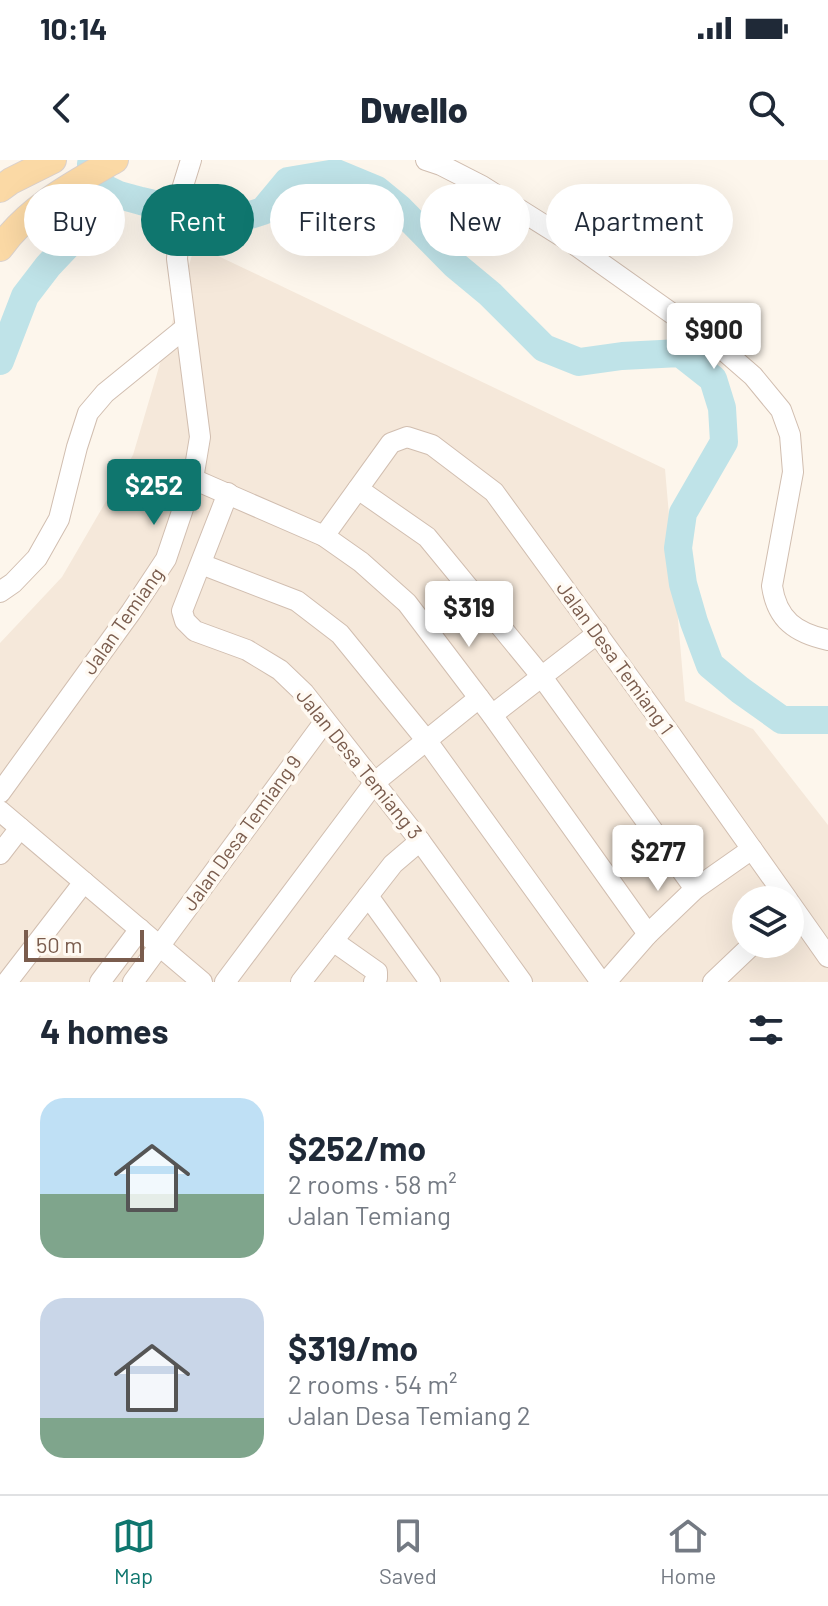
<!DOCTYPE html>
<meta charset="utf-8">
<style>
body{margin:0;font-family:Barlow,sans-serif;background:#f2f2f3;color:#1f2937;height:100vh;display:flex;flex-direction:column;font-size:30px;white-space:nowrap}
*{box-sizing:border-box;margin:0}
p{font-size:26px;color:#747a83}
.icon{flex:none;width:44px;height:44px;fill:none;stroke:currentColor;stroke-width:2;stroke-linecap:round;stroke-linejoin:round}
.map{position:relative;height:822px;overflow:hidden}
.details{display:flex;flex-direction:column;background:#fff;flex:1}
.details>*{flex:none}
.guide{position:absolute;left:24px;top:24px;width:780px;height:72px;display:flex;gap:16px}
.controls{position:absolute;left:732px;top:726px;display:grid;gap:16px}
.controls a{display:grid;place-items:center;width:72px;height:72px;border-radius:50%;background:#fff;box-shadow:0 8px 32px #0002;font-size:40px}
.scale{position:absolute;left:24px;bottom:20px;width:120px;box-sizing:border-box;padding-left:8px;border:4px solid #7a5c4d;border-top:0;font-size:22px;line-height:28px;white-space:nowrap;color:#7a5c4d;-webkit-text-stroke:6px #fffaf3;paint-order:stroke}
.price{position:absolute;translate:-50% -68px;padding:0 18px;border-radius:8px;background:#fff;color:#222;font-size:26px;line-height:52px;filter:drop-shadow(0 2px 4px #0008)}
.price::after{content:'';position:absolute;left:50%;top:48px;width:24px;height:18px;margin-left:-12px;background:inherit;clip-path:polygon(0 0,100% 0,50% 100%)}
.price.on{background:#0f766e;color:#fff}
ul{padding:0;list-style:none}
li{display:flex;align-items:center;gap:24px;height:200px;padding:0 40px}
li span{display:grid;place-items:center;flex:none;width:224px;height:160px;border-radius:24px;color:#555}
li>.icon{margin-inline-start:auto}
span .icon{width:96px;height:96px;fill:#fffc;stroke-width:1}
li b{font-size:34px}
h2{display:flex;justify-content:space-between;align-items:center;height:96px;padding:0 40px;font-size:34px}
.chip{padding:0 28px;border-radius:36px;background:#fff;box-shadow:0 8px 32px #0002;font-size:28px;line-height:72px}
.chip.on{background:#0f766e;color:#fff}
.status{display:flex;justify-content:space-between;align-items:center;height:56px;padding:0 40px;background:#fff;direction:ltr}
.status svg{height:22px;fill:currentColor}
header{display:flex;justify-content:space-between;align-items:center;height:104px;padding:0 40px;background:#fff;font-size:36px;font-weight:800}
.dock{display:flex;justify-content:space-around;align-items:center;height:112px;border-top:2px solid #e0e1e3;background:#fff;font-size:22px;color:#747a83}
.dock a{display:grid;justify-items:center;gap:4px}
.dock .on{color:#0f766e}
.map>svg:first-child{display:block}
</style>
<div class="status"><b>10:14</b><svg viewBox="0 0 49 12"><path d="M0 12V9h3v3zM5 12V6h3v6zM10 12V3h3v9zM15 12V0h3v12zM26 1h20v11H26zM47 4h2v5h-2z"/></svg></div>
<header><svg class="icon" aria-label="back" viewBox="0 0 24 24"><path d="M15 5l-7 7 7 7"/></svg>Dwello<svg class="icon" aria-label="search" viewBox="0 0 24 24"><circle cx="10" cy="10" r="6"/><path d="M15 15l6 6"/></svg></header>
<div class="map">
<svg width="828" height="822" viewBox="0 0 828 822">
<rect width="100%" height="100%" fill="#fdf6ec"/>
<path fill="#f5e8da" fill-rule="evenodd" d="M195 85 665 309 685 541 753 569 828 665V822H0V483L62 417 133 295ZM746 740H790V784H746Z"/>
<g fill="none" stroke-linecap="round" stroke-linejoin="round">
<g stroke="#bfe3e8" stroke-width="28">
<polyline points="92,22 119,35 141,41 158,45 173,44 196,54 228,50 247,56 263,51 288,21 336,13 377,30 399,48 455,105 490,134 544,188 579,202 622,196 680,193 713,219 722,248 724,282 683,353 678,388 683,424 694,462 710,505 740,530 782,560 828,560"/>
<polyline points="0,201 25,136 48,106 80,72 92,22 91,4"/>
</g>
<defs>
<g id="minor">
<path d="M426 0 441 5 482 26 574 84 722 189 753 216 781 250 790 275 793 312 772 426C777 460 796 473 828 480"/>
<polyline points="193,319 324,376 361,402 407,443 492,555 648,774"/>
<polyline points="358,329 427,377 542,517 695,729"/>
<polyline points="228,333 182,451 185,461 195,471 247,490 280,510 304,533 420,681 522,822"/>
<polyline points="324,376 391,283 407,277 432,285 494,332 671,575 788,740"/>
<polyline points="201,404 297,441 340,474 427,581 601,822"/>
<polyline points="0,432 13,423 37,398 59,359 77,287 88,253 105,233 185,168"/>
<polyline points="492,555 598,473"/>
<polyline points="0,633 131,452 166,399 193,319 200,277 177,99 182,29 191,0"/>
<polyline points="0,651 202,822"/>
<polyline points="0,694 20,668"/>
<polyline points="368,736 430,822"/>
<polyline points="790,743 828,797"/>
<polyline points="333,781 377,812 377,818 374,822"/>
<polyline points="7,822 84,722"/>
<polyline points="100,822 140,769"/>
<polyline points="133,822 325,561"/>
<polyline points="225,822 375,622 479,538"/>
<polyline points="301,822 393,704 420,681"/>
<polyline points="606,822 648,774 695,729 752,689"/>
<polyline points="713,822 753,784"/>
</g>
<g id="major">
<polyline points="0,29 11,21 53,0"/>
<path d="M0 88C29 47 72 25 115 0"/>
</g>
</defs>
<use href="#minor" stroke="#d1beb0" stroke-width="22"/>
<use href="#major" stroke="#dad1cd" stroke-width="28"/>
<use href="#minor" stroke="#fff" stroke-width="20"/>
<use href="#major" stroke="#fbd9a5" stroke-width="26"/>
</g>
<g text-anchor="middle" stroke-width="7" stroke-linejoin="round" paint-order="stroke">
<g font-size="20" fill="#7a5c4d" stroke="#fffaf3">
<text transform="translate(123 461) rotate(-55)" y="7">Jalan Temiang</text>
<text transform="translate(615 498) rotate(54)" y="7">Jalan Desa Temiang 1</text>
<text transform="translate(359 604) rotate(51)" y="7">Jalan Desa Temiang 3</text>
<text transform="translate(242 673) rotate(-54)" y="7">Jalan Desa Temiang 9</text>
</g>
</g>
</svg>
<div class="controls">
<a><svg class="icon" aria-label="layers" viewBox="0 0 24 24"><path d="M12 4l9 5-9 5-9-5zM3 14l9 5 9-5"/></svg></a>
</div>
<div class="scale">50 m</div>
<b class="price" style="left:714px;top:211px">$900</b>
<b class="price on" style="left:154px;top:367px">$252</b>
<b class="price" style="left:469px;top:489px">$319</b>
<b class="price" style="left:658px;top:733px">$277</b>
<div class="guide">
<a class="chip">Buy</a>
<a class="chip on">Rent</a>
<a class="chip">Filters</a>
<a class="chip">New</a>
<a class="chip">Apartment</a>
</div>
</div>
<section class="details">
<h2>4 homes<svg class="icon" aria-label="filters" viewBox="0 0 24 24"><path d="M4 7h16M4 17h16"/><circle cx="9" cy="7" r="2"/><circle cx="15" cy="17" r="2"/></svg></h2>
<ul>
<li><span style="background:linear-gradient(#bfe0f5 60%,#7fa58c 0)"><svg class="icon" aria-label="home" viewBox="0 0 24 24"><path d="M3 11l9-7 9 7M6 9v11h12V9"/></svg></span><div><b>$252/mo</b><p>2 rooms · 58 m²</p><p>Jalan Temiang</p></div></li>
<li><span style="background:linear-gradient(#c9d6e8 75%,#7fa58c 0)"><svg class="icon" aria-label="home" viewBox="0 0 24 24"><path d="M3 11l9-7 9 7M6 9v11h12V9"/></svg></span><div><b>$319/mo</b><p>2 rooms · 54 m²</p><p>Jalan Desa Temiang 2</p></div></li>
</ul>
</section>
<nav class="dock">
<a class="on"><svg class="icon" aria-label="map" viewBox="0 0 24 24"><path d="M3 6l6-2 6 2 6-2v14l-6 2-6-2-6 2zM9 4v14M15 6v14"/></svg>Map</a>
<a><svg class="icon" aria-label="saved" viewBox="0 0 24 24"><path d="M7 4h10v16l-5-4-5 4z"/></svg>Saved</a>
<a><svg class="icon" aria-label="home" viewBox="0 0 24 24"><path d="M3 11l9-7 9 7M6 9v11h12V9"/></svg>Home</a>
</nav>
